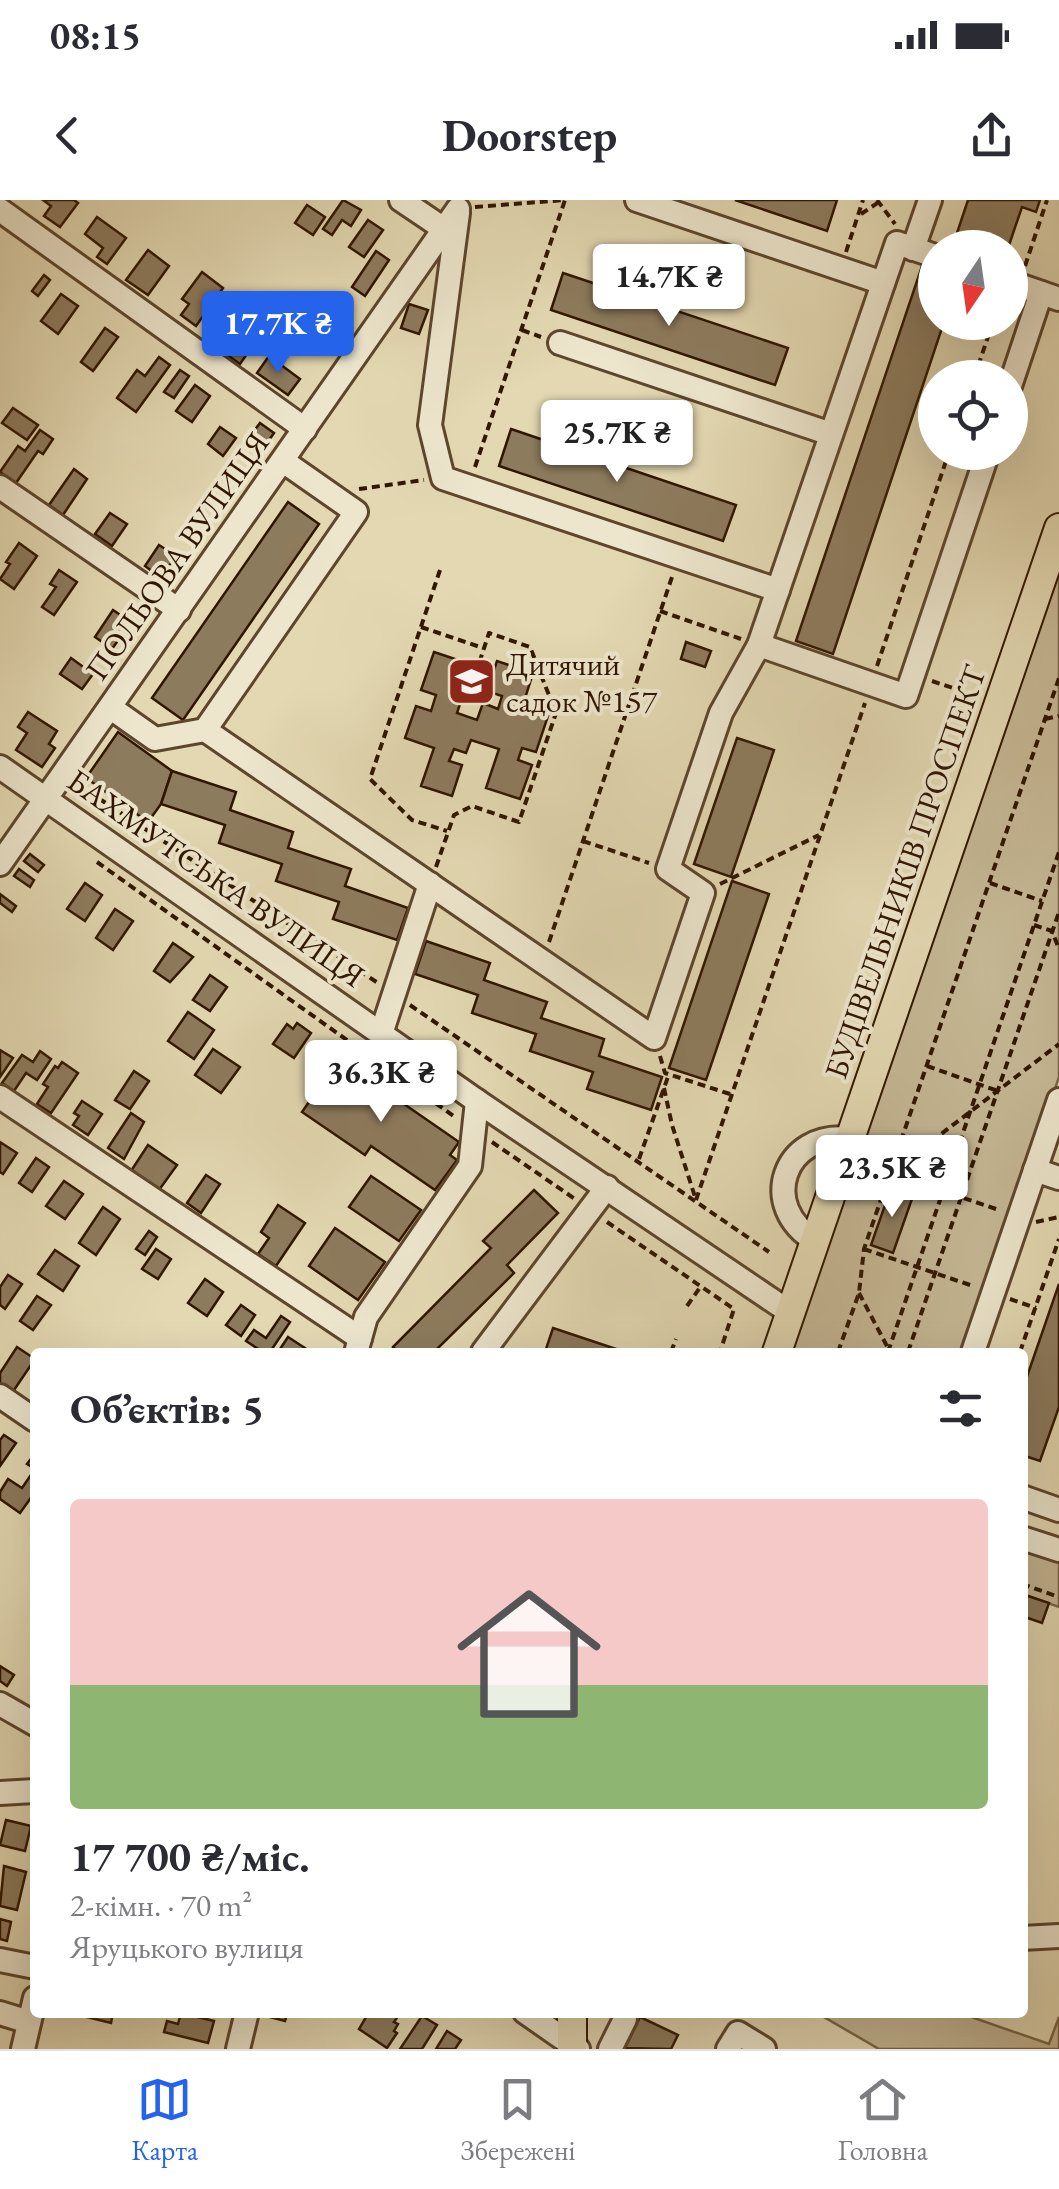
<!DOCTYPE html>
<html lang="uk">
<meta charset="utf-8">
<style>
body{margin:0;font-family:"EB Garamond",serif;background:#f2f2f3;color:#2b2b33;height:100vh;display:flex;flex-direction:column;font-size:38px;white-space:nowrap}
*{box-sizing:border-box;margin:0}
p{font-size:32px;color:#7c7c81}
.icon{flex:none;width:55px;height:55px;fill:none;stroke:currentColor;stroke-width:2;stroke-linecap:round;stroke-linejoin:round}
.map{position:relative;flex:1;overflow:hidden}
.details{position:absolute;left:30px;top:1148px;width:998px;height:670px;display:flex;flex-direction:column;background:#fff;border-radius:10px;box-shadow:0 10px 40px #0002}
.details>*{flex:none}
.needle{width:65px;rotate:193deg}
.controls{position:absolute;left:918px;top:30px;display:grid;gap:20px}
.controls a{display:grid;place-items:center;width:110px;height:110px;border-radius:50%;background:#fff;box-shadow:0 10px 40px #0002;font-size:50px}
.price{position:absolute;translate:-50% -85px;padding:0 22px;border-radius:10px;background:#fff;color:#222;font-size:32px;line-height:65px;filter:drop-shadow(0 2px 5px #0008)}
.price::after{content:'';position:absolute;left:50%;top:60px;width:30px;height:22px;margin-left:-15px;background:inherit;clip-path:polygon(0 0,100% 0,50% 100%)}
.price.on{background:#2563eb;color:#fff}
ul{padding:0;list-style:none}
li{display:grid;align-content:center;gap:20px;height:530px;padding:0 40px}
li+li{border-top:2px solid #e1e1e2}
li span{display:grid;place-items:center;height:310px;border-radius:10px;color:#555}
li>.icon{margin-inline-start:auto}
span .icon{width:180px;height:180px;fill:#fffc;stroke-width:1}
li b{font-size:42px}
h2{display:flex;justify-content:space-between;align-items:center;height:120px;padding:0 40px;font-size:42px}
.status{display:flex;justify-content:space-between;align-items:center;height:70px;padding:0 50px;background:#fff;direction:ltr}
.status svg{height:28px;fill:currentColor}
header{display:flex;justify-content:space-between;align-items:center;height:130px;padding:0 40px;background:#fff;font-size:45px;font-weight:700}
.tab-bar{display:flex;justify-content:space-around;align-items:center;height:140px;border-top:2px solid #e1e1e2;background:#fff;font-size:28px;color:#7c7c81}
.tab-bar a{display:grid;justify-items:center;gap:5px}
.tab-bar .on{color:#2563eb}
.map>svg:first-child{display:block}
</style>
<div class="status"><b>08:15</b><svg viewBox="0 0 49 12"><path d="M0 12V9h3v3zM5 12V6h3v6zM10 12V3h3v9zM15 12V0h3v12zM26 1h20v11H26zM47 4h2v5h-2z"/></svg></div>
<header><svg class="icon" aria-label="back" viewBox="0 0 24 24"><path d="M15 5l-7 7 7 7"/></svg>Doorstep<svg class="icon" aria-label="share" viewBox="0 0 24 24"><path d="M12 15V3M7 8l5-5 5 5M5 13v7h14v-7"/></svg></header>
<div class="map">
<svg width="1059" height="1849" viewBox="0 0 1059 1849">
<rect width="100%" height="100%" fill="#e3d8b2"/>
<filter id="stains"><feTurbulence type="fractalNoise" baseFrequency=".002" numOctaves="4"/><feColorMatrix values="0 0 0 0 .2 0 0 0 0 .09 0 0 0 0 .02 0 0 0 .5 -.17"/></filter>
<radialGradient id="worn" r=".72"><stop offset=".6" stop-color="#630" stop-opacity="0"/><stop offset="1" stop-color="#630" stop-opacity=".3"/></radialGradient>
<g fill="#c5b794" stroke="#7a664a" stroke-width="2.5">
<polygon points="1059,358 1059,877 965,1152 788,1152"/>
<polygon points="1022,1350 1059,1362 1059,1407 1023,1394"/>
<polygon points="817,1813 960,1813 1049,1844 1059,1817 1059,1849 879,1849"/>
</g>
<g fill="#8d7b5d" stroke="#301600" stroke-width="2.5">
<polygon points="43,0 74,0 78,3 60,27 44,16 51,6"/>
<polygon points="343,0 361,10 351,26 342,20 332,35 323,29"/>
<polygon points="735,0 837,0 827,31"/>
<polygon points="968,0 1040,0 1036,12 1022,7 1008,48 952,48"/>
<polygon points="307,5 325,17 313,35 295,23"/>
<polygon points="97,17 126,38 107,64 97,57 103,48 85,34"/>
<polygon points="368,20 383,30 364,57 349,47"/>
<polygon points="148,50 169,66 148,95 126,80"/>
<polygon points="376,51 389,60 365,96 352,87"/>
<polygon points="924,60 935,64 935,122 944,122 833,454 796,441"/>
<polygon points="202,72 223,88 196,126 181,115 189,104 182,99"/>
<polygon points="563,73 788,148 775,185 551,110"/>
<polygon points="44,75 50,80 38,96 32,91"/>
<polygon points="61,94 78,106 58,134 41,121"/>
<polygon points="409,104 428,110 419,134 401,128"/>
<polygon points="309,109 332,126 319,144 296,127"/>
<polygon points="236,118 260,135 240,164 226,154 235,143 224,135"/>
<polygon points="105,128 118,137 93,171 81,162"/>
<polygon points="269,156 300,179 288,195 257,173"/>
<polygon points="159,157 170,165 136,212 117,198 137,170 145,176"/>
<polygon points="180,170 189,176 174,198 164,192"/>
<polygon points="195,185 210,196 192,222 176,211"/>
<polygon points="13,208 38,225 27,240 2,223"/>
<polygon points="260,223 274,233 262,250 247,240"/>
<polygon points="220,227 236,238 223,256 208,244"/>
<polygon points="511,229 736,305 723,341 499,266"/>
<polygon points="40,230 53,239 43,254 38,251 16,283 0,272 18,246 25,251"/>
<polygon points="74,269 87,279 63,315 49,305"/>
<polygon points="288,302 319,324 183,520 152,498"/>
<polygon points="110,313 127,324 112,346 95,334"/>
<polygon points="19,343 37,356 14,389 0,379 10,364 6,362"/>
<polygon points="159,345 176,356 161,378 145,366"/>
<polygon points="59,370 77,382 54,415 42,407 56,387 50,384"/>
<polygon points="113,410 131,422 112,449 95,437"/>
<polygon points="686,442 711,451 705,467 681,459"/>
<polygon points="434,452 473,465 457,513 477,520 483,503 498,509 502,496 487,491 497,461 533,473 522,508 548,516 536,552 522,548 518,560 532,565 520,599 486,588 499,549 471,540 466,553 454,549 449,561 462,565 452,596 421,586 434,548 405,538 416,506 431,511 436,495 421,490"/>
<polygon points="71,458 93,474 82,489 60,474"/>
<polygon points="28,512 57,531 49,544 55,548 42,567 16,550 27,533 18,527"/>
<polygon points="118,532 172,571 161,604 148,622 86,578"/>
<polygon points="737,538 774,550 731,677 694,664"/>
<polygon points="172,571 236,592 230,610 293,632 288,648 351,669 345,686 408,708 397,740 333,719 339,702 276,681 282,664 219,643 225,625 161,604"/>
<polygon points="30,654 44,665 38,672 24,661"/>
<polygon points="19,669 34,680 30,687 14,676"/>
<polygon points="732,681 769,694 706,880 669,868"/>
<polygon points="85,683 102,695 85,721 67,709"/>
<polygon points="0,694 16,706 12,712 0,703"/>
<polygon points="115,709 133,721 113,750 96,738"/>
<polygon points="426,741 490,763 484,780 547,802 541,818 604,839 599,856 662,877 651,910 587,889 593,872 530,851 536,834 472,813 478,795 415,774"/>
<polygon points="173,743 193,757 170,782 154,771"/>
<polygon points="210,775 227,787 210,811 193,800"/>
<polygon points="188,812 214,830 194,859 168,841"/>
<polygon points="297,823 311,833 294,858 273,844 287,824 293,829"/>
<polygon points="213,849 240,867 221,893 195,875"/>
<polygon points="0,850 13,858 0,877"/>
<polygon points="40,851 51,859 37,880 26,873 14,891 2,883 22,855 33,862"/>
<polygon points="339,859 459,942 450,955 457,960 435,990 371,946 365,955 302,912"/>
<polygon points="62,862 78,873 51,913 37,904 48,887 43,884 55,866 58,868"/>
<polygon points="134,871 149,881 130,909 115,900"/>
<polygon points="82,901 102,914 88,935 73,925 79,916 74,913"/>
<polygon points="131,913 144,922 124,959 108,948"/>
<polygon points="0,942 17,953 3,974 0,972"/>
<polygon points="148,945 177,965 159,990 131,971"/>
<polygon points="36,958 49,967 32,992 19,983"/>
<polygon points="206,975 220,984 201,1013 187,1003"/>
<polygon points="371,976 421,1010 399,1041 349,1007"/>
<polygon points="64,981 83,994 65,1019 46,1006"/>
<polygon points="891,988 913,996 893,1053 871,1045"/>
<polygon points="534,990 558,1013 507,1065 514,1073 434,1152 398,1152 393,1147 491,1048 483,1041"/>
<polygon points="278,1005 305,1023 276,1066 258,1054 269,1038 261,1032"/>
<polygon points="103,1007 120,1019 96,1055 79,1043"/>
<polygon points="335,1028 385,1062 358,1100 309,1066"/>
<polygon points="149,1031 157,1037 145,1055 136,1049"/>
<polygon points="156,1049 171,1059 158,1079 142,1069"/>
<polygon points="55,1050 79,1066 63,1091 38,1074"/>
<polygon points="8,1075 22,1084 5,1109 0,1105 0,1087"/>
<polygon points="205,1079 223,1092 207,1116 188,1103"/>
<polygon points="1059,1084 1059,1207 1040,1261 1022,1255 1022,1191"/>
<polygon points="37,1096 51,1105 33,1130 20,1121"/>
<polygon points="241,1105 255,1115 241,1136 226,1125"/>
<polygon points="281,1116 290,1122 270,1152 263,1152 246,1141 254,1130 266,1138"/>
<polygon points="553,1128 625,1152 545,1152"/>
<polygon points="288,1137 311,1152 278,1152"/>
<polygon points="17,1147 35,1159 12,1193 0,1185 0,1173"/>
<polygon points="4,1235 16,1243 0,1266 0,1240"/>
<polygon points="34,1255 35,1256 35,1292 20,1313 0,1299 0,1292 8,1279 22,1288 35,1269 27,1264"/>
<polygon points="1022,1394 1049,1403 1042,1423 1022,1416"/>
<polygon points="0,1466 14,1475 7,1486 0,1481"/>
<polygon points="6,1620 31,1626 25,1651 0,1645"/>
<polygon points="4,1666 26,1672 17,1710 0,1706"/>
<polygon points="0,1719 11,1722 7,1741 0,1739"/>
<polygon points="83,1812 113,1812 111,1823 83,1816"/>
<polygon points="266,1812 288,1812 285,1821 266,1816"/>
<polygon points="369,1812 401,1812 394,1822 398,1824 394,1831 397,1833 387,1848 359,1829"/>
<polygon points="181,1813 214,1821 208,1843 164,1832 167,1821 178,1824"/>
<polygon points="422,1816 437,1825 422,1849 400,1849"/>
<polygon points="640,1817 678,1835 671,1849 625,1848"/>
<polygon points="447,1831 461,1840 455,1849 436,1849"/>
</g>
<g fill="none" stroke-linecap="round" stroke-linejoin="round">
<defs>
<g id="minor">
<polyline points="401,0 444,29"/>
<polyline points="637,0 883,83"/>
<polyline points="0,10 305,229"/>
<polyline points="458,13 430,225 443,278 778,390"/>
<polyline points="913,49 930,0"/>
<polyline points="1010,82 1059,99"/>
<polyline points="560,143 831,234"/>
<polyline points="1010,186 1041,93"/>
<polyline points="0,287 179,410"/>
<polyline points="759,445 906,496 988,252"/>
<polyline points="111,508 155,539 205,530 654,838 703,693 668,669 721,513 759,445 897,43 935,56"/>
<polyline points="205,530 356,312 283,261"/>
<polyline points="0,567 477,901 791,1113"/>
<polyline points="0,664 458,9"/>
<polyline points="381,834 430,684"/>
<polyline points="0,897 360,1138"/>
<polyline points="1035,970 1059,978"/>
<path d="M816 1041C757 1007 784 930 850 939"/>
<polyline points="357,1149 366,1117 470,966 477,901"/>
<polyline points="483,1152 607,987"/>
<polyline points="973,1152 1059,900"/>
<polyline points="0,1196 35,1220"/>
<polyline points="1022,1297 1059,1310"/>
<polyline points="1022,1338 1059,1350"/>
<polyline points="0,1504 35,1524"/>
<polyline points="0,1593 35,1591"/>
<polyline points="1022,1738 1059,1736"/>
<polyline points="0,1760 35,1767"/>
<polyline points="525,1812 578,1849"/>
<polyline points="0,1813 29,1822"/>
<polyline points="23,1849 35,1798"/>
<polyline points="238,1849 247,1812"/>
<polyline points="610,1849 625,1819"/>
<polyline points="728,1849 738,1833 764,1849"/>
</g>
<g id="major">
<polyline points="777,1152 1059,328"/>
<polyline points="572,1812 572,1849"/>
</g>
</defs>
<use href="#minor" stroke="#5d462c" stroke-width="28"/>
<use href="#major" stroke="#301600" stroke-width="32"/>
<g stroke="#301600" stroke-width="4" stroke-dasharray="8 5" stroke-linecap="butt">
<polyline points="877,0 895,24"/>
<polyline points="475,7 565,0"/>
<polyline points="861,14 882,0"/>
<polyline points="846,52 863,0"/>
<polyline points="1025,66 1047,0"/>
<polyline points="522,130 541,137"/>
<polyline points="974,178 993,122"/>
<polyline points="475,267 565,0"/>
<polyline points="359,289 424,280"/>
<polyline points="440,370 370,579 412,620 447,631"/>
<polyline points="660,411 741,439"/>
<polyline points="421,427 483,448"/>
<polyline points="877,466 949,252"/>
<polyline points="932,481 971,494"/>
<polyline points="1045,519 1059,516"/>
<polyline points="77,584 378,783"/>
<polyline points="583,641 649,663"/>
<polyline points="97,662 455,917"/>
<polyline points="436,667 454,615 472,606 519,622 556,513 530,447 489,433 468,497"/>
<polyline points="990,683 1042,701"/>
<polyline points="720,684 819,635"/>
<polyline points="1034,725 1052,731 1059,749"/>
<polyline points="549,742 672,377"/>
<polyline points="410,805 769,1052"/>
<polyline points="660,856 665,873 733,895"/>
<polyline points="927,866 998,891"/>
<polyline points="664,888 672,925 696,1000"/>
<polyline points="492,942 575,999"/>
<polyline points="639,959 669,874"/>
<polyline points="890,973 1059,844"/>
<polyline points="890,973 999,1010"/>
<polyline points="696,1000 865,503"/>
<polyline points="607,1022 734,1109 720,1152"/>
<polyline points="1036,1022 1059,1017"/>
<polyline points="864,1049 973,1086"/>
<polyline points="859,1093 889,1150 895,1152"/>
<polyline points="1010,1099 1036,1108"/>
<polyline points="687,1106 701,1086"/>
<polyline points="671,1152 676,1139"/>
<polyline points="838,1152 859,1093 864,1049 1059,478"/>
<polyline points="888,1152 1059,652"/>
<polyline points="908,1152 1059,712"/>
<polyline points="1020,1152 1059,1039"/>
<polyline points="1022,1384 1059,1397"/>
</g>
<use href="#minor" stroke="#ede6cd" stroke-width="22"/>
<use href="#major" stroke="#e3d8b2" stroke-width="28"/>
</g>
<defs>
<symbol id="school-square" viewBox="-11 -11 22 22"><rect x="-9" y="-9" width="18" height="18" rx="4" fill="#8f2418" stroke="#ede6cd"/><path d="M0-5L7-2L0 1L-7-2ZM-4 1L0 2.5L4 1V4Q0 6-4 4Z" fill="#fff"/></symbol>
</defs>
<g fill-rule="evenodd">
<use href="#school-square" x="444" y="454" width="55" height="55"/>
</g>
<g text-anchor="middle" stroke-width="8" stroke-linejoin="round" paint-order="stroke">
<g font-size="32" fill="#301600" stroke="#ede6cd">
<text transform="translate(177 356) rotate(-55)" y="11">ПОЛЬОВА ВУЛИЦЯ</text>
<text transform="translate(905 672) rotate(-71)" y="11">БУДІВЕЛЬНИКІВ ПРОСПЕКТ</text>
<text transform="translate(216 678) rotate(35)" y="11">БАХМУТСЬКА ВУЛИЦЯ</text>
</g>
<g font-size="32" fill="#301600" stroke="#ede6cd" text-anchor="start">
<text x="506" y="475">Дитячий<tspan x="506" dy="37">садок №157</tspan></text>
</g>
</g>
<rect width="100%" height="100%" filter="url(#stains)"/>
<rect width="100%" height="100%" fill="url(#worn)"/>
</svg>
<div class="controls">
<a><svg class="needle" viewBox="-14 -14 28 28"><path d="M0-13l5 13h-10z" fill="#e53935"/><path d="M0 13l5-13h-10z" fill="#7c7c81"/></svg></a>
<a><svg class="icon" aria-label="locate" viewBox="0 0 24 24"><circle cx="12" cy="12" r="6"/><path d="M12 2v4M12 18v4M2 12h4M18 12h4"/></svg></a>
</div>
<b class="price" style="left:669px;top:129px">14.7K ₴</b>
<b class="price on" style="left:278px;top:176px">17.7K ₴</b>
<b class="price" style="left:617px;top:285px">25.7K ₴</b>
<b class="price" style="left:381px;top:925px">36.3K ₴</b>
<b class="price" style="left:892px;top:1020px">23.5K ₴</b>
<section class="details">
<h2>Об’єктів: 5<svg class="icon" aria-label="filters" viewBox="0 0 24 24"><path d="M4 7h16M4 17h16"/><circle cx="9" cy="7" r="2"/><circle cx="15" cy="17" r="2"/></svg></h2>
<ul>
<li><span style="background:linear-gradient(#f6c9c9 60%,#8fb573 0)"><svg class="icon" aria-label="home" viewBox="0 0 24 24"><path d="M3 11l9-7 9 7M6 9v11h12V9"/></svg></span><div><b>17 700 ₴/міс.</b><p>2-кімн. · 70 m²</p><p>Яруцького вулиця</p></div></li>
</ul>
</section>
</div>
<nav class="tab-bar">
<a class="on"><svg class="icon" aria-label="map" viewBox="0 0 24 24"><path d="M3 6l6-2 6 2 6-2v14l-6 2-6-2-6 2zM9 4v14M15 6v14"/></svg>Карта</a>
<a><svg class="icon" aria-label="saved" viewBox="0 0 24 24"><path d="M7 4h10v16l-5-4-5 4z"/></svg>Збережені</a>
<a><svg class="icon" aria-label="home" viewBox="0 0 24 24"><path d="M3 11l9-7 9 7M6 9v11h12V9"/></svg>Головна</a>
</nav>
